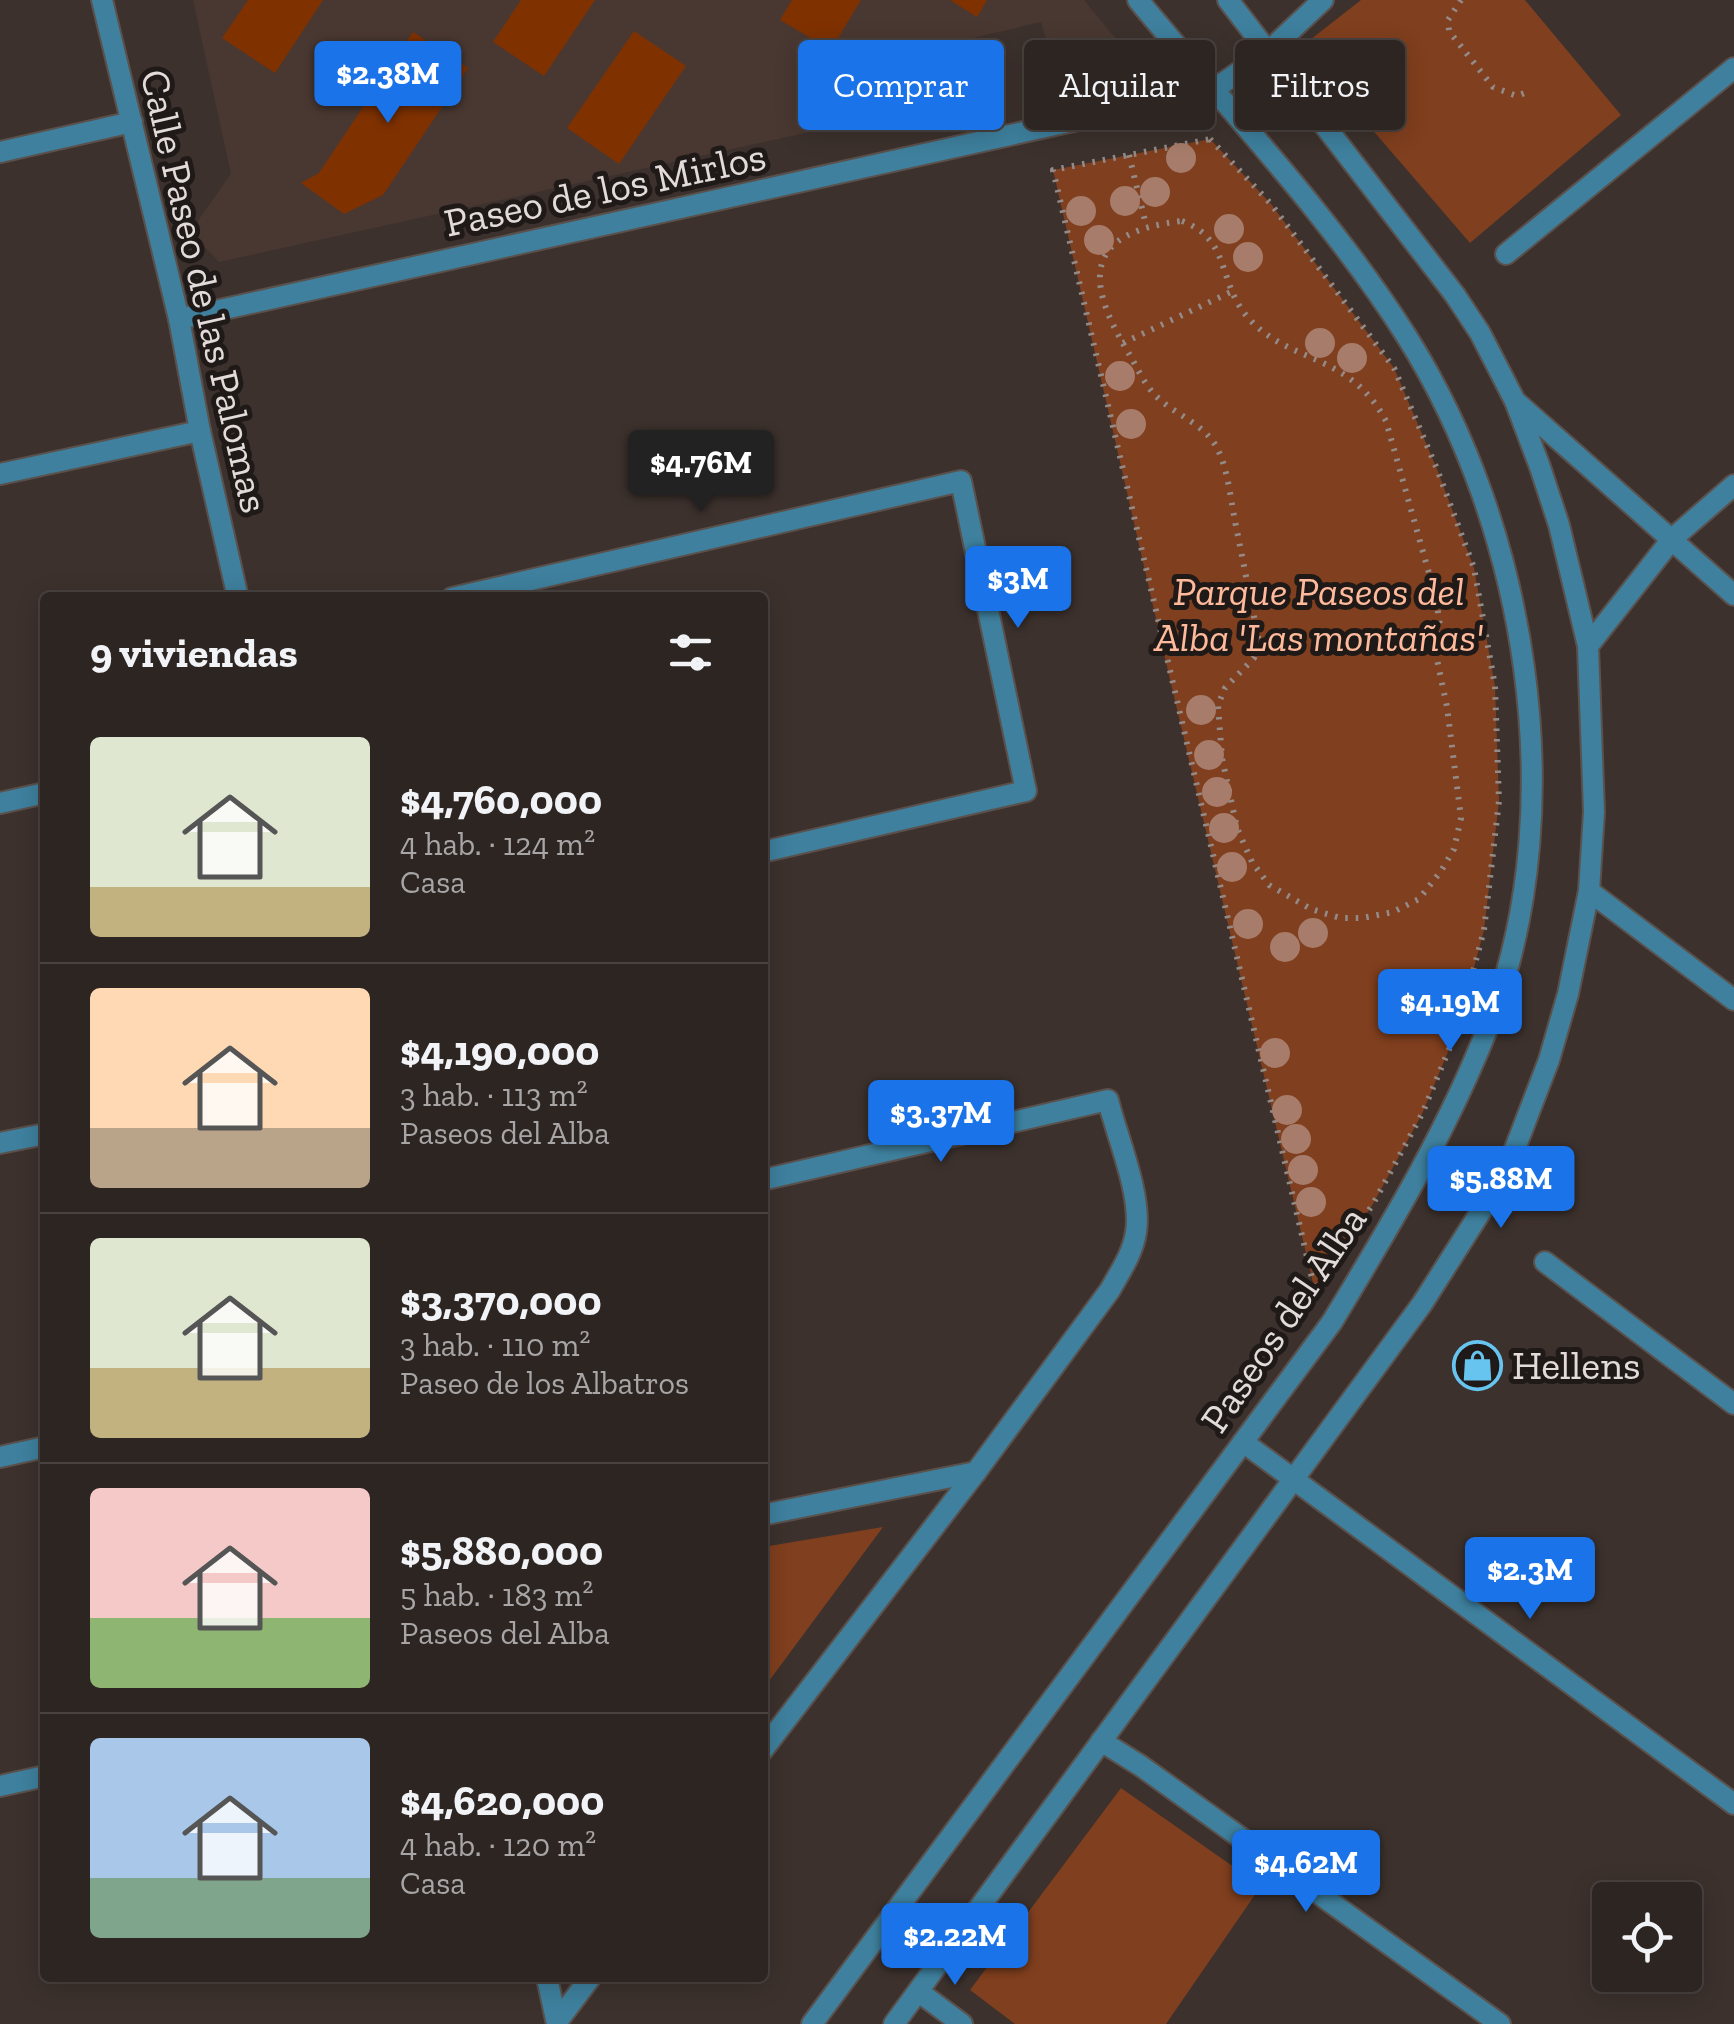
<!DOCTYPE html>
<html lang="es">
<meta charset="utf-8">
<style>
body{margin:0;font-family:"Zilla Slab",serif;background:#352d2a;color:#f1f3f6;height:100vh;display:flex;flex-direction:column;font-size:38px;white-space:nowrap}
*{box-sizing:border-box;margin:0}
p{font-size:32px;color:#a7a5a5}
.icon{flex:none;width:55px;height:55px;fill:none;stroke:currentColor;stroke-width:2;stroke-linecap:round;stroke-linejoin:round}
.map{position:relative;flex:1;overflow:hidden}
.drawer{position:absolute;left:40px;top:592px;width:728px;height:1390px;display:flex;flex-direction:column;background:#2d2522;border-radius:10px;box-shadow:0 5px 25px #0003,0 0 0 2px #484240}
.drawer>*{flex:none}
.banner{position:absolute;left:798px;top:40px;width:785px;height:90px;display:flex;gap:20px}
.tools{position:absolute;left:1592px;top:1882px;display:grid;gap:20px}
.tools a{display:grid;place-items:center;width:110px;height:110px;border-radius:10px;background:#2d2522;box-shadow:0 5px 25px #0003,0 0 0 2px #484240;font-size:50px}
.price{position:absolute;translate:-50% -85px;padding:0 22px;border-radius:10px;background:#1a73e8;color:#fff;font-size:32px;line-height:65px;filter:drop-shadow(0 2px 5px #0008)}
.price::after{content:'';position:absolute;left:50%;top:60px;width:30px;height:22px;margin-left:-15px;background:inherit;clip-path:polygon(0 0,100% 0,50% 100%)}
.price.active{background:#222;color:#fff}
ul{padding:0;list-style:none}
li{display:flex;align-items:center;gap:30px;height:250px;padding:0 50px}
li+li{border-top:2px solid #484240}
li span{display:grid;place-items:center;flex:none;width:280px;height:200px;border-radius:10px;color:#555}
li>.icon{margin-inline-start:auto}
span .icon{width:120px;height:120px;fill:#fffc;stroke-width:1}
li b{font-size:42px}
h2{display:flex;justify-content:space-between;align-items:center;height:120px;padding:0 50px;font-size:42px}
.chip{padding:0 35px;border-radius:10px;background:#2d2522;box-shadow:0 5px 25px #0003,0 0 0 2px #484240;font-size:35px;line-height:90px}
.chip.active{background:#1a73e8;color:#fff}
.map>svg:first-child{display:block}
</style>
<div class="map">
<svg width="1734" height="2024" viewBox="0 0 1734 2024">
<rect width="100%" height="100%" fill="#3c312d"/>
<polygon fill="#493831" points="193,0 1084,0 1121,45 1114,71 1061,87 1041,22 900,55 914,109 219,262 190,232 231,174"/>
<g fill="#803f1e">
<polygon points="1361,0 1525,0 1621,115 1470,243 1301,47"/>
<polygon points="1210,139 1271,204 1394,368 1437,469 1474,568 1495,686 1499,801 1484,930 1458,1028 1422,1114 1373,1204 1315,1291 1168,671 1053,170"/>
<polygon points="883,1527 763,1689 763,1547"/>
<polygon points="1121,1788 1261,1886 1166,2024 1015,2024 970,1990"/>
</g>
<g fill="#7f3100">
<polygon points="248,0 323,0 275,73 222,38"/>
<polygon points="521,0 595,0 544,76 493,42"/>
<polygon points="792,0 861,0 831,50 780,20"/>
<polygon points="950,0 987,0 977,17"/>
<polygon points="634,31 686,66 619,164 567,128"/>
<polygon points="413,32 468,68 383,195 344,214 301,183 319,173"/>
</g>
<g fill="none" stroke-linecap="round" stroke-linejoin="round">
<defs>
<g id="minor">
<polyline points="102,0 179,319 200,431 238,598"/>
<polyline points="0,152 132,122"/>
<polyline points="1506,254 1734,68"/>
<polyline points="179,319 1213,90 1269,51 1323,0"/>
<polyline points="1515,401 1734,595"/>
<polyline points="0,474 200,431"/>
<polyline points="452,598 961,481 1026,791 762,852"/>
<polyline points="1588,646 1672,539 1734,485"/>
<polyline points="0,803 45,793"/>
<polyline points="1589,891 1734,1000"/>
<polyline points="0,1143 45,1134"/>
<path d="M762 1180 1108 1100C1117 1137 1142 1195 1136 1232 1133 1253 1120 1272 1110 1290L976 1472 762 1751"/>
<polyline points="1545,1262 1734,1404"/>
<polyline points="1243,1442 1734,1804"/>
<polyline points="0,1457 45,1447"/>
<polyline points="762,1515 976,1472"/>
<polyline points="1101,1741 1141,1766 1500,2024"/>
<polyline points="0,1786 45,1776"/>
<polyline points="547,1978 557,2024"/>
<polyline points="919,1992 962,2024"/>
<polyline points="557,2022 590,1978"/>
</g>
<g id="tertiary">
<path d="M812 2024 1332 1322C1392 1223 1452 1123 1493 1014 1571 802 1526 526 1407 337 1332 218 1228 109 1138 0"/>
<polyline points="894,2024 1422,1304 1506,1172 1549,1060 1568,994 1589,891 1594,812 1588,646 1559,525 1540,467 1515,401 1480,333 1455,295 1228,0"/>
</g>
</defs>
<use href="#minor" stroke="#5a504c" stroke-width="24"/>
<use href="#tertiary" stroke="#5a504c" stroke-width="24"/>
<g stroke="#948b88" stroke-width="6" stroke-dasharray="2.5 8" stroke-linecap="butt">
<polyline points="1461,0 1448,20 1449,31 1493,87 1517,96 1530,91"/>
<polygon points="1210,139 1271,204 1394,368 1437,469 1474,568 1495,686 1499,801 1484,930 1458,1028 1422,1114 1373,1204 1315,1291 1053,170"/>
<polyline points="1129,155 1146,225"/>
<path d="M1182 221C1230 239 1218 280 1245 314 1286 365 1348 350 1386 421L1436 598 1440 626 1435 650 1447 707 1461 818 1454 849 1441 871 1419 899 1393 912 1362 918H1340L1311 909 1269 885 1252 862 1237 828 1222 758 1218 705 1225 688 1254 658 1259 642C1251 601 1243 561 1235 521 1230 496 1228 468 1216 446 1202 423 1176 415 1157 397 1145 386 1137 367 1128 352 1083 278 1086 232 1182 221Z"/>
<polyline points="1123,343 1233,291"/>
</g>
<use href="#minor" stroke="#3e809e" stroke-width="20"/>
<use href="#tertiary" stroke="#3e809e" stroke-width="20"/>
</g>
<g fill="#a77c6a">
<circle cx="1181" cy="158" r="15"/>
<circle cx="1155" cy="192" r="15"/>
<circle cx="1125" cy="201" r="15"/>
<circle cx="1081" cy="211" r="15"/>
<circle cx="1229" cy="229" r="15"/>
<circle cx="1099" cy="240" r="15"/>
<circle cx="1248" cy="257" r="15"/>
<circle cx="1320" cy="343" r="15"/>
<circle cx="1352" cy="358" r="15"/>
<circle cx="1120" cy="376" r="15"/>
<circle cx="1131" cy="424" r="15"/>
<circle cx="1201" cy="710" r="15"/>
<circle cx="1209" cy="755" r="15"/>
<circle cx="1217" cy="792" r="15"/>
<circle cx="1224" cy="828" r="15"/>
<circle cx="1232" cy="867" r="15"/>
<circle cx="1248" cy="924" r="15"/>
<circle cx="1313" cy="933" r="15"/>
<circle cx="1285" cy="947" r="15"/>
<circle cx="1275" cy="1053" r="15"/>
<circle cx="1287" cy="1110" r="15"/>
<circle cx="1296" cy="1139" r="15"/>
<circle cx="1303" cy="1170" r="15"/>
<circle cx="1311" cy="1202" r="15"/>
</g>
<defs>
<symbol id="shop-ring" viewBox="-11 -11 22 22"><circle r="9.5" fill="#1f1a18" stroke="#67c4ef" stroke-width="1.5"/><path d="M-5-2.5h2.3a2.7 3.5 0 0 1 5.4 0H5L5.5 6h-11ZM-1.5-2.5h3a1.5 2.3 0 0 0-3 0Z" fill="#67c4ef"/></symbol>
</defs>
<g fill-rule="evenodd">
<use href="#shop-ring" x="1450" y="1338" width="55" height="55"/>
</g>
<g text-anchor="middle" stroke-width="10" stroke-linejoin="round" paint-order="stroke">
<g font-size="40" fill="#e2dbd9" stroke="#1f1a18">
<text transform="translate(605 189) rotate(-12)" y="14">Paseo de los Mirlos</text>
<text transform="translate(205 291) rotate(77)" y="14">Calle Paseo de las Palomas</text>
<text transform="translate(1283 1319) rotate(-56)" y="14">Paseos del Alba</text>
</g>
<g font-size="40" font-style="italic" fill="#ffba9b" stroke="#1f1a18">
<text x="1319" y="605">Parque Paseos del<tspan x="1319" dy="46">Alba 'Las montañas'</tspan></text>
</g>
<g font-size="40" fill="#e2dbd9" stroke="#1f1a18" text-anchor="start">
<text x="1512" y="1379">Hellens</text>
</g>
</g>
</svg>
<div class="tools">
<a><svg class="icon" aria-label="locate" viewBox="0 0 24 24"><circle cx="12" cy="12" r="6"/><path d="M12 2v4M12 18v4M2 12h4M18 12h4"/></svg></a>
</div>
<b class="price" style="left:388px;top:126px">$2.38M</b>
<b class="price active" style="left:701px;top:515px">$4.76M</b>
<b class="price" style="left:1018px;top:631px">$3M</b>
<b class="price" style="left:1450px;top:1054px">$4.19M</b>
<b class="price" style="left:941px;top:1165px">$3.37M</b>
<b class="price" style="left:1501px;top:1231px">$5.88M</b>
<b class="price" style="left:1530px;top:1622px">$2.3M</b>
<b class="price" style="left:1306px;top:1915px">$4.62M</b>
<b class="price" style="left:955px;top:1988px">$2.22M</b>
<div class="banner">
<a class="chip active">Comprar</a>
<a class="chip">Alquilar</a>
<a class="chip">Filtros</a>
</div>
<section class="drawer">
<h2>9 viviendas<svg class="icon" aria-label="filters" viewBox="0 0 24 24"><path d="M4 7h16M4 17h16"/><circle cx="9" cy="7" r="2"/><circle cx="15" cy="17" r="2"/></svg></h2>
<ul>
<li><span style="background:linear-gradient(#dfe7d0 75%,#c2b280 0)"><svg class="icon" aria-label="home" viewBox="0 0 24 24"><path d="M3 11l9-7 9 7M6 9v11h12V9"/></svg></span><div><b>$4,760,000</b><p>4 hab. · 124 m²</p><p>Casa</p></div></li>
<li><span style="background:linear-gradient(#ffd9b3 70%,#b9a48a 0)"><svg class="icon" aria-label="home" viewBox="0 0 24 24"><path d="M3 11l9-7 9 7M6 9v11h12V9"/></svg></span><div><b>$4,190,000</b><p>3 hab. · 113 m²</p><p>Paseos del Alba</p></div></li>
<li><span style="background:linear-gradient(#dfe7d0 65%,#c2b280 0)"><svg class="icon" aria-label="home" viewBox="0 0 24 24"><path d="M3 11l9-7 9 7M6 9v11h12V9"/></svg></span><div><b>$3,370,000</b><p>3 hab. · 110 m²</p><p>Paseo de los Albatros</p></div></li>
<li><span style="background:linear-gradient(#f6c9c9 65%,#8fb573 0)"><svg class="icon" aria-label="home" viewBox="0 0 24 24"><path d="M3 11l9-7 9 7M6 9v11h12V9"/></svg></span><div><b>$5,880,000</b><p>5 hab. · 183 m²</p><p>Paseos del Alba</p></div></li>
<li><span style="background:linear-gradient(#a9c7e8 70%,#7fa58c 0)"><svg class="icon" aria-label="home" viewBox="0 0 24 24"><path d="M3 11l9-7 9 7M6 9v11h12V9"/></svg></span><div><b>$4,620,000</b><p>4 hab. · 120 m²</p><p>Casa</p></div></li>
</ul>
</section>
</div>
